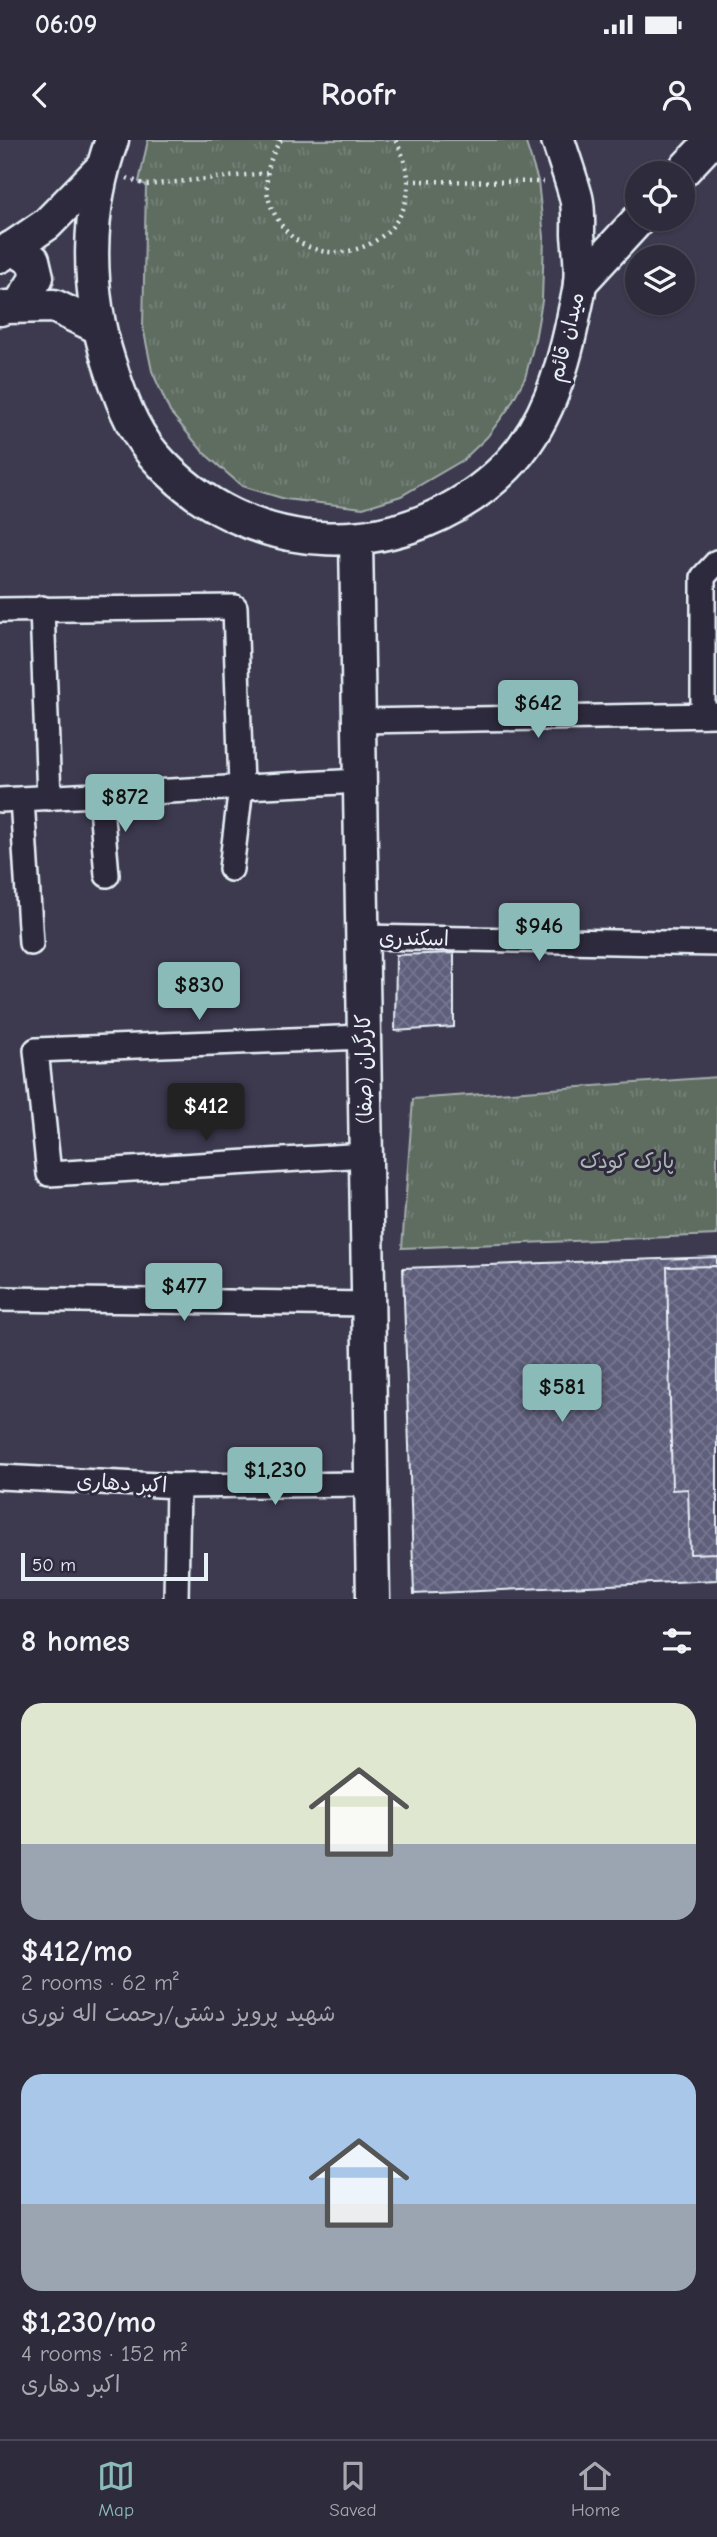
<!DOCTYPE html>
<meta charset="utf-8">
<style>
body{margin:0;font-family:"Comic Neue","Playpen Sans Arabic",sans-serif;background:#3a3847;color:#f1f3f6;height:100vh;display:flex;flex-direction:column;font-size:26px;white-space:nowrap}
*{box-sizing:border-box;margin:0}
p{font-size:23px;color:#a7a7af}
.icon{flex:none;width:38px;height:38px;fill:none;stroke:currentColor;stroke-width:2;stroke-linecap:round;stroke-linejoin:round}
.map{position:relative;height:1459px;overflow:hidden}
.panel{display:flex;flex-direction:column;background:#2e2c3c;flex:1}
.panel>*{flex:none}
.tools{position:absolute;left:625px;top:21px;display:grid;gap:14px}
.tools a{display:grid;place-items:center;width:70px;height:70px;border-radius:50%;background:#2e2c3c;box-shadow:0 2px 5px #0004,0 0 0 2px #494856;font-size:35px}
.scale{position:absolute;left:21px;bottom:18px;width:187px;box-sizing:border-box;padding-left:7px;border:4px solid #e8f1f8;border-top:0;font-size:19px;line-height:24px;white-space:nowrap;color:#e8f1f8;-webkit-text-stroke:5px #2f2a3d;paint-order:stroke}
.price{position:absolute;translate:-50% -60px;padding:0 16px;border-radius:7px;background:#8bbbb9;color:#111;font-size:23px;line-height:46px;filter:drop-shadow(0 2px 4px #0008)}
.price::after{content:'';position:absolute;left:50%;top:42px;width:21px;height:16px;margin-left:-10px;background:inherit;clip-path:polygon(0 0,100% 0,50% 100%)}
.price.on{background:#222;color:#fff}
ul{padding:0;list-style:none}
li{display:grid;align-content:center;gap:14px;height:371px;padding:0 21px}
li span{display:grid;place-items:center;height:217px;border-radius:21px;color:#555}
li>.icon{margin-inline-start:auto}
span .icon{width:126px;height:126px;fill:#fffc;stroke-width:1}
li b{font-size:30px}
h2{display:flex;justify-content:space-between;align-items:center;height:84px;padding:0 21px;font-size:30px}
.status{display:flex;justify-content:space-between;align-items:center;height:49px;padding:0 35px;background:#2e2c3c;direction:ltr}
.status svg{height:19px;fill:currentColor}
header{display:flex;justify-content:space-between;align-items:center;height:91px;padding:0 21px;background:#2e2c3c;font-size:32px;font-weight:700}
.tabs{display:flex;justify-content:space-around;align-items:center;height:98px;border-top:2px solid #494856;background:#2e2c3c;font-size:19px;color:#a7a7af}
.tabs a{display:grid;justify-items:center;gap:4px}
.tabs .on{color:#8bbbb9}
.map>svg:first-child{display:block}
</style>
<div class="status"><b>06:09</b><svg viewBox="0 0 49 12"><path d="M0 12V9h3v3zM5 12V6h3v6zM10 12V3h3v9zM15 12V0h3v12zM26 1h20v11H26zM47 4h2v5h-2z"/></svg></div>
<header><svg class="icon" aria-label="back" viewBox="0 0 24 24"><path d="M15 5l-7 7 7 7"/></svg>Roofr<svg class="icon" aria-label="person" viewBox="0 0 24 24"><circle cx="12" cy="8" r="4"/><path d="M4 21q1-7 8-7t8 7"/></svg></header>
<div class="map">
<svg width="717" height="1459" viewBox="0 0 717 1459">
<defs>
<pattern id="grass-tufts" width="24" height="20" patternUnits="userSpaceOnUse" patternTransform="scale(1.75)"><rect width="24" height="20" fill="#5e6c61"/><path d="M3 7l-1-3M5 7V3M7 7l1-3M15 17l-1-3M17 17v-4M19 17l1-3" fill="none" stroke="#758178"/></pattern>
<pattern id="building-cross-hatch" width="8" height="8" patternUnits="userSpaceOnUse" patternTransform="scale(1.75)"><rect width="8" height="8" fill="#5e5f7c"/><path d="M0 0l8 8M0 8l8-8" fill="none" stroke="#75768f"/></pattern>
</defs>
<rect width="100%" height="100%" fill="#3d3a50"/>
<filter id="ink" filterUnits="userSpaceOnUse"><feTurbulence type="fractalNoise" baseFrequency=".0143" numOctaves="2"/><feDisplacementMap in="SourceGraphic" scale="14" xChannelSelector="R" yChannelSelector="G"/><feConvolveMatrix kernelMatrix="1 2 1 2 8 2 1 2 1" color-interpolation-filters="sRGB"/></filter>
<g filter="url(#ink)">
<g fill="url(#grass-tufts)" stroke="#a3aeac" stroke-width="2">
<polygon points="148,0 525,0 538,41 544,97 542,161 535,200 525,238 508,269 487,297 463,320 401,356 363,368 285,359 242,346 204,313 170,272 152,231 143,187 146,45 139,42"/>
<polygon points="717,937 717,1095 402,1108 413,959"/>
</g>
<g fill="url(#building-cross-hatch)" stroke="#e8f1f8" stroke-width="2">
<polygon points="454,813 454,887 395,891 396,815"/>
<polygon points="717,1117 717,1440 414,1454 403,1128"/>
<polygon points="717,1126 717,1413 690,1414 688,1349 672,1350 667,1127"/>
</g>
<g fill="none" stroke-linecap="round" stroke-linejoin="round">
<defs>
<g id="street">
<polyline points="42,468 49,658"/>
<polyline points="0,470 235,467 241,647 231,729"/>
<polyline points="703,575 703,437 717,422"/>
<polyline points="359,581 717,575"/>
<polyline points="100,655 107,735"/>
<polyline points="22,659 31,803"/>
<polyline points="0,660 360,641"/>
<polyline points="362,797 717,804"/>
<polyline points="364,897 36,910 49,1034 366,1015"/>
<polyline points="0,1159 368,1164"/>
<polyline points="0,1337 178,1346 371,1344"/>
<polyline points="176,1459 178,1346"/>
</g>
<g id="secondary">
<path d="M112 0C86 70 86 151 109 222 119 254 131 288 153 314 246 422 407 427 507 326 546 286 562 232 573 180 575 168 579 155 580 143 582 127 579 110 578 94 578 82 579 69 576 57 571 38 564 19 558 0"/>
<polyline points="681,33 712,0"/>
<polyline points="11,108 33,120 37,137 19,166"/>
<polyline points="0,116 47,84 102,28"/>
<polyline points="580,143 639,79"/>
<polyline points="0,169 6,167 54,166 98,187"/>
<polyline points="356,399 373,1459"/>
</g>
</defs>
<use href="#street" stroke="#e8f1f8" stroke-width="28"/>
<use href="#secondary" stroke="#e8f1f8" stroke-width="37"/>
<g stroke="#e8f1f8" stroke-width="4.5" stroke-dasharray="2 5" stroke-linecap="butt">
<path d="M281 0C268 19 262 44 271 66 308 160 452 97 395 0"/>
<polyline points="127,38 146,45 267,33"/>
<polyline points="409,41 545,42"/>
</g>
<use href="#street" stroke="#2f2a3d" stroke-width="23"/>
<use href="#secondary" stroke="#2f2a3d" stroke-width="32"/>
</g>
</g>
<g text-anchor="middle" stroke-width="6" stroke-linejoin="round" paint-order="stroke">
<g font-size="21" fill="#e8f1f8" stroke="#2f2a3d">
<text transform="translate(566 197) rotate(-76)" y="7">میدان قائم</text>
<text transform="translate(414 798) rotate(1)" y="7">اسکندری</text>
<text transform="translate(364 929) rotate(-91)" y="7">کارگران (صفا)</text>
<text transform="translate(122 1343) rotate(3)" y="7">اکبر دهاری</text>
</g>
<g font-size="21" fill="#aab5b4" stroke="#2f2a3d">
<text x="627" y="1028">پارک کودک</text>
</g>
</g>
</svg>
<div class="tools">
<a><svg class="icon" aria-label="locate" viewBox="0 0 24 24"><circle cx="12" cy="12" r="6"/><path d="M12 2v4M12 18v4M2 12h4M18 12h4"/></svg></a>
<a><svg class="icon" aria-label="layers" viewBox="0 0 24 24"><path d="M12 4l9 5-9 5-9-5zM3 14l9 5 9-5"/></svg></a>
</div>
<div class="scale">50 m</div>
<b class="price" style="left:538px;top:600px">$642</b>
<b class="price" style="left:125px;top:694px">$872</b>
<b class="price" style="left:539px;top:823px">$946</b>
<b class="price" style="left:199px;top:882px">$830</b>
<b class="price on" style="left:206px;top:1003px">$412</b>
<b class="price" style="left:184px;top:1183px">$477</b>
<b class="price" style="left:562px;top:1284px">$581</b>
<b class="price" style="left:275px;top:1367px">$1,230</b>
</div>
<section class="panel">
<h2>8 homes<svg class="icon" aria-label="filters" viewBox="0 0 24 24"><path d="M4 7h16M4 17h16"/><circle cx="9" cy="7" r="2"/><circle cx="15" cy="17" r="2"/></svg></h2>
<ul>
<li><span style="background:linear-gradient(#dfe7d0 65%,#9aa5b1 0)"><svg class="icon" aria-label="home" viewBox="0 0 24 24"><path d="M3 11l9-7 9 7M6 9v11h12V9"/></svg></span><div><b>$412/mo</b><p>2 rooms · 62 m²</p><p>شهید پرویز دشتی/رحمت اله نوری</p></div></li>
<li><span style="background:linear-gradient(#a9c7e8 60%,#9aa5b1 0)"><svg class="icon" aria-label="home" viewBox="0 0 24 24"><path d="M3 11l9-7 9 7M6 9v11h12V9"/></svg></span><div><b>$1,230/mo</b><p>4 rooms · 152 m²</p><p>اکبر دهاری</p></div></li>
</ul>
</section>
<nav class="tabs">
<a class="on"><svg class="icon" aria-label="map" viewBox="0 0 24 24"><path d="M3 6l6-2 6 2 6-2v14l-6 2-6-2-6 2zM9 4v14M15 6v14"/></svg>Map</a>
<a><svg class="icon" aria-label="saved" viewBox="0 0 24 24"><path d="M7 4h10v16l-5-4-5 4z"/></svg>Saved</a>
<a><svg class="icon" aria-label="home" viewBox="0 0 24 24"><path d="M3 11l9-7 9 7M6 9v11h12V9"/></svg>Home</a>
</nav>
